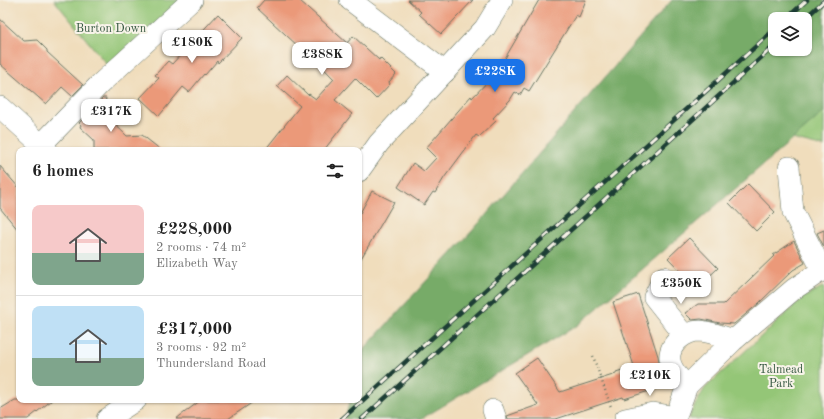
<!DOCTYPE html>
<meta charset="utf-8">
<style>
body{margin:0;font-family:"Old Standard TT",serif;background:#f6f6f6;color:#222;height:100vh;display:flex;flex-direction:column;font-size:15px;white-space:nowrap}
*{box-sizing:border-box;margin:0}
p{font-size:13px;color:#767676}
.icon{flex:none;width:22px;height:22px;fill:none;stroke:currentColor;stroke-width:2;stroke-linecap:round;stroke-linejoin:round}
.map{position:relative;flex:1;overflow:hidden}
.details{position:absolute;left:16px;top:147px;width:346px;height:256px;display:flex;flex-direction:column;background:#fff;border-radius:8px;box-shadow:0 1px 3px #0004}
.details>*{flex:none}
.fabs{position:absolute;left:768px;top:12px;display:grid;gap:8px}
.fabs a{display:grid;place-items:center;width:44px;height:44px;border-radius:8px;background:#fff;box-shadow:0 1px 3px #0004;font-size:20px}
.price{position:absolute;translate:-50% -34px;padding:0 9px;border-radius:8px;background:#fff;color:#222;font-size:13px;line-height:26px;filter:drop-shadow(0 1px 2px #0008)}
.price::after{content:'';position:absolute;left:50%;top:24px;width:12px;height:9px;margin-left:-6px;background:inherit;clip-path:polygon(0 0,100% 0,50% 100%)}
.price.on{background:#1a73e8;color:#fff}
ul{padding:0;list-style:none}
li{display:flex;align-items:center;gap:12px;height:100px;padding:0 16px}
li+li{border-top:1px solid #e0e0e0}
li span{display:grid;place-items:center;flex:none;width:112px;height:80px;border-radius:8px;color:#555}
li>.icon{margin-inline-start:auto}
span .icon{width:48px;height:48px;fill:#fffc;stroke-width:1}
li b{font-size:17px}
h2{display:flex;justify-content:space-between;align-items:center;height:48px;padding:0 16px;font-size:17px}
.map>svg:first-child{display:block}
</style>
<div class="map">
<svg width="824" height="419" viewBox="0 0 824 419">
<rect width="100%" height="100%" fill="#f7f3e8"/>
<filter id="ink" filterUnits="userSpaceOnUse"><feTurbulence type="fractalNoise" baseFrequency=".025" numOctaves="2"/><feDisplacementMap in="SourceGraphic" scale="8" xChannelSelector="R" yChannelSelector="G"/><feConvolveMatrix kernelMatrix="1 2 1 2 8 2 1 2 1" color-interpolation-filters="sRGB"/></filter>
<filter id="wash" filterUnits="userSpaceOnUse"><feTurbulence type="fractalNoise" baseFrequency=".012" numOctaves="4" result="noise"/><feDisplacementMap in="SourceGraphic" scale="16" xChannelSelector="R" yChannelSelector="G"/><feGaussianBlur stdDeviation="0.9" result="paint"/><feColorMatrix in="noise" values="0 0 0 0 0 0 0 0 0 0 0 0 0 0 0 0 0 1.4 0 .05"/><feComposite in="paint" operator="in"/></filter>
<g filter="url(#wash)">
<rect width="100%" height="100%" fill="#f0ddbc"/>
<g fill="#94c677" stroke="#5a8256">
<polygon points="54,0 184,0 108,66"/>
<polygon points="824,112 824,147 792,139"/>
<polygon points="824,286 824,419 689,419 691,412 705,388 804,297"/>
</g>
<path fill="#77ab68" stroke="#4b744e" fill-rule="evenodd" d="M672 0H824V112L578 325 421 419H345L350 400H359V367L364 349 473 230ZM775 19H805V49H775Z"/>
<g id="blocks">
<g fill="#eb9979">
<polygon points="264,0 299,0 347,43 353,36 379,60 380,58 396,74 389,82 390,84 376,99 355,78 335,100 352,114 324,150 265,150 300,106 277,86 287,75 308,95 309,94 316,99 334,79 302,46 300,48 257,8"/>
<polygon points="408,0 473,0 441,34 419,14 421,12"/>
<polygon points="539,0 586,0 579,17 576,15 529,91 524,88 520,95 515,92 510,100 493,118 496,121 479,137 476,135 444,178 435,193 433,192 424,205 398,187 413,163 424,171 436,158 426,148 471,96 472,98 493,76 503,60 504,60"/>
<polygon points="218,14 242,38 218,63 217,61 205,75 204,74 189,92 183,87 159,116 140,98 159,78 155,75 168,61 172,64"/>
<polygon points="0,19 24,41 37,40 47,50 47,52 83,85 72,96 62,87 46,104 0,64"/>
<polygon points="103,98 106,98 105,104 109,108 103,113 127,136 142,135 161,150 94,150 94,140 80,127 81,125 79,123"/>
<polygon points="0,166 19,188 19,231 0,208"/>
<polygon points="748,184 775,212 756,231 729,203"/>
<polygon points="372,191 394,202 359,262 359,215"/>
<polygon points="824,230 824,247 817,233"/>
<polygon points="689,238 718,268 697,288 668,258"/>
<polygon points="794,241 805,263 793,270 758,304 734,324 720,323 701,319 692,320 685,313 698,304 724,304 774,256 773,255"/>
<polygon points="638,294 658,356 660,368 649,391 624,399 623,397 556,419 508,419 507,416 538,405 515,373 537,358 560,392 616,374 616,372 634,366 613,302"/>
<polygon points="15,400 52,400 28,419 0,419 0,409"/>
<polygon points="201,400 256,400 228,419 176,419"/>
</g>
</g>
</g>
<g filter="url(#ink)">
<use href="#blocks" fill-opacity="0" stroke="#687564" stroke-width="1"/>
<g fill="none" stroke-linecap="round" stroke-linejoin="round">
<defs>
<g id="minor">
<polyline points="350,0 445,72"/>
<polyline points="0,107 47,150"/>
<polyline points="41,145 100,84 192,0"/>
<polyline points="789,167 793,212 822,270"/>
<polyline points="359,171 379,143 485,28 502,0"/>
<polyline points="664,277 654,297 684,335"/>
<path d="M687 386C680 379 671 370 670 360 668 344 685 331 700 331 712 332 723 337 734 340"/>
<polyline points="493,410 496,419"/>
<polyline points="107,419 136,400"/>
<polyline points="625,419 653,413 676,417"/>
<polyline points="675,419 687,386 734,340 794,289 824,269"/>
</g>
</defs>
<use href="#minor" stroke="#687564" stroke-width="22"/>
<polyline stroke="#687564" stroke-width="2.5" stroke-dasharray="1 3" stroke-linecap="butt" points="593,356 611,407"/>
<use href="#minor" stroke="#fff" stroke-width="21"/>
<defs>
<g id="rail">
<polyline points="786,19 807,0"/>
<polyline points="804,19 824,1"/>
<polyline points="342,419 775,29"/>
<polyline points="362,419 775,45"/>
</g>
</defs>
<use href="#rail" stroke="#1f3d34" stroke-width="4.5"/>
<use href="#rail" stroke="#f7f3e8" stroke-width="3" stroke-dasharray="9" stroke-linecap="butt"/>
</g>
</g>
<g text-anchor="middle" stroke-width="4" stroke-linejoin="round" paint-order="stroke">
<g font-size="12" fill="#365841" stroke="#f7f3e8">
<text x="111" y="32">Burton Down</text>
<text x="781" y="373">Talmead<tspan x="781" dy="14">Park</tspan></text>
</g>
</g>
</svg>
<div class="fabs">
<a><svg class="icon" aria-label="layers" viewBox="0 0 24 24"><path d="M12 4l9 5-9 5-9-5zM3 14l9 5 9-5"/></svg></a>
</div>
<b class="price" style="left:192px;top:64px">£180K</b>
<b class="price" style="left:322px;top:76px">£388K</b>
<b class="price on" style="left:495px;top:93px">£228K</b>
<b class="price" style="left:111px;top:133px">£317K</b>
<b class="price" style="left:681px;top:305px">£350K</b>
<b class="price" style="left:650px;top:397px">£210K</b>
<section class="details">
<h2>6 homes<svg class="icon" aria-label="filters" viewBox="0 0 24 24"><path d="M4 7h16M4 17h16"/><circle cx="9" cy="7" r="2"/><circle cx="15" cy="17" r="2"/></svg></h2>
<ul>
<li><span style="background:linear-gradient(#f6c9c9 60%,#7fa58c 0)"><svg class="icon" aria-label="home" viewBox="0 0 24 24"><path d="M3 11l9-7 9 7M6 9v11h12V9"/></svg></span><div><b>£228,000</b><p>2 rooms · 74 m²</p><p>Elizabeth Way</p></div></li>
<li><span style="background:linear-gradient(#bfe0f5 65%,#7fa58c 0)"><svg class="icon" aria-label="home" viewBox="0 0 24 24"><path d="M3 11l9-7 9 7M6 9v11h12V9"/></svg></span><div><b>£317,000</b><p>3 rooms · 92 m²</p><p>Thundersland Road</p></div></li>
</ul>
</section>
</div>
